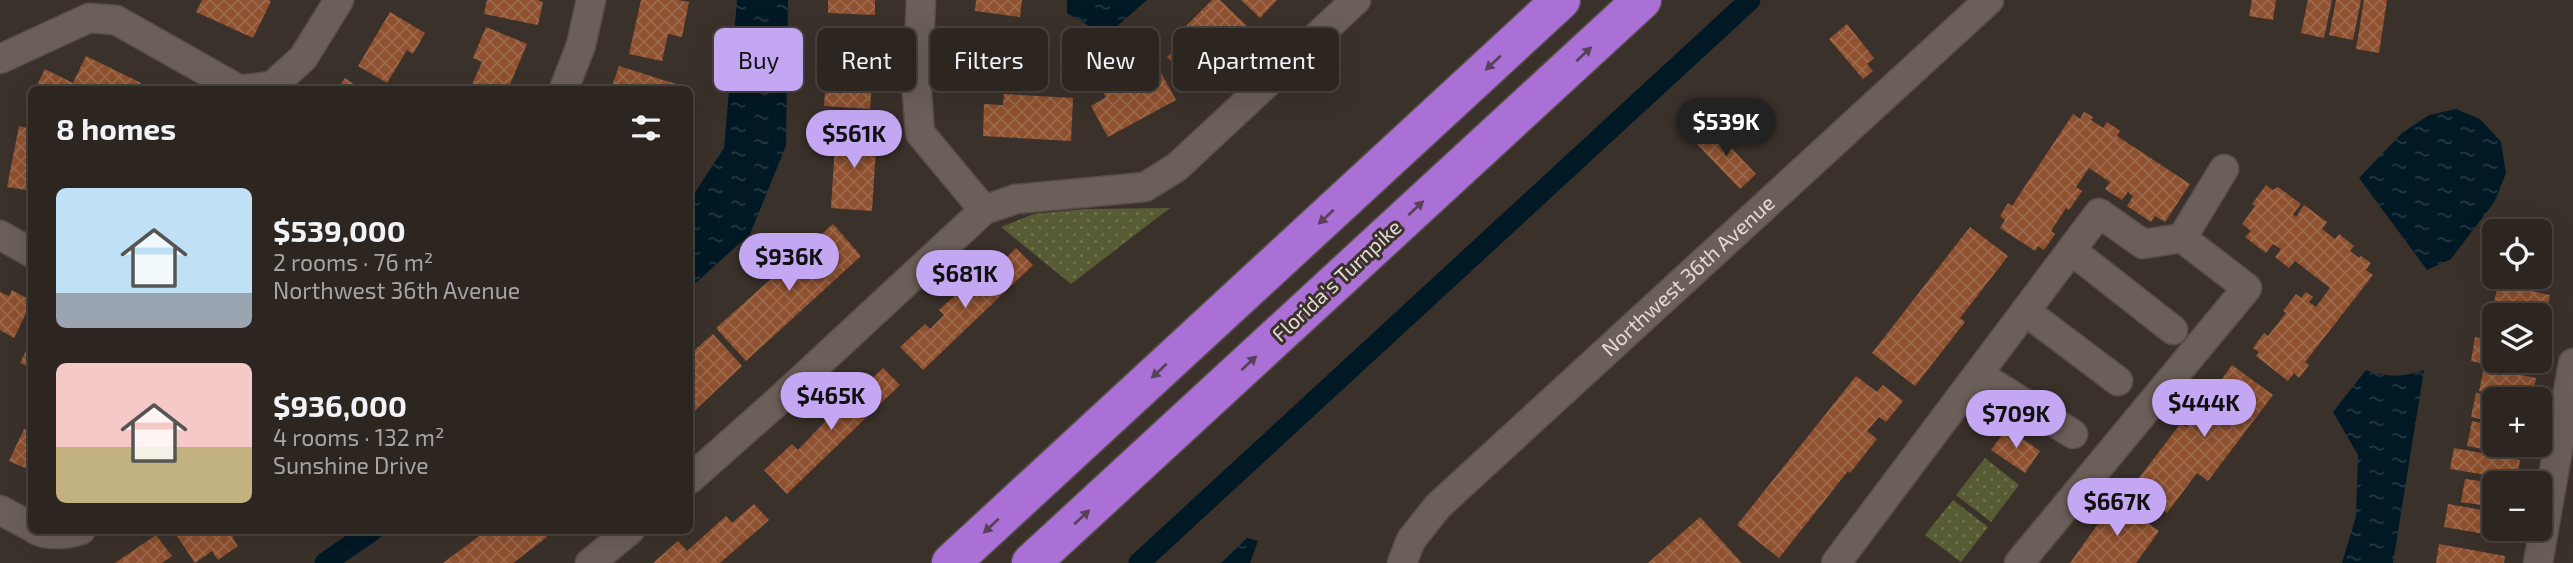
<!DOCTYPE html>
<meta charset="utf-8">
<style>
body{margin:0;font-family:"Exo 2",sans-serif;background:#342d29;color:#f1f3f6;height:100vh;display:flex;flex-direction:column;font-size:26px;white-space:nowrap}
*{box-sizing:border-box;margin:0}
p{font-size:23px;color:#a6a5a5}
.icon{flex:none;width:38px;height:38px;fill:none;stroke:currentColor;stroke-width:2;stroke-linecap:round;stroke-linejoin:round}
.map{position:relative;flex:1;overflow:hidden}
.side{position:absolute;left:28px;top:86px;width:665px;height:448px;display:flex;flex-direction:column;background:#2c2520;border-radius:10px;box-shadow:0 7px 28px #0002,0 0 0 2px #48423e}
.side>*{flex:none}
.banner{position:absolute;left:714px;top:28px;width:665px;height:63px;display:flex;gap:14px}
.fabs{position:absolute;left:2482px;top:219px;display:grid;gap:14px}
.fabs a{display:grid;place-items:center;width:70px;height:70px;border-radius:10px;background:#2c2520;box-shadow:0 7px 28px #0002,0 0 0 2px #48423e;font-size:35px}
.price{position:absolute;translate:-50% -60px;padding:0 16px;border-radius:24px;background:#c3a7f2;color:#111;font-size:23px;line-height:46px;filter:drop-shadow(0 2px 4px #0008)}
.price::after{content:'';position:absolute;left:50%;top:42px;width:21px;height:16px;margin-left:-10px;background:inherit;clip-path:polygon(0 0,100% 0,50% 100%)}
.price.current{background:#222;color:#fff}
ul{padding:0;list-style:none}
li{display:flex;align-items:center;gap:21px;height:175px;padding:0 28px}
li span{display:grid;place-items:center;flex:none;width:196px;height:140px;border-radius:10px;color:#555}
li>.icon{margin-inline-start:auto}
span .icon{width:84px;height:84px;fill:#fffc;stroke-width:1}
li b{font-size:30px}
h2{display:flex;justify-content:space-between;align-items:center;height:84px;padding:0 28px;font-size:30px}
.chip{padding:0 24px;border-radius:10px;background:#2c2520;box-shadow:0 7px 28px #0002,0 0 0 2px #48423e;font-size:24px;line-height:63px}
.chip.current{background:#c3a7f2;color:#111}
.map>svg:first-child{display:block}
</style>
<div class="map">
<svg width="2573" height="563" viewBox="0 0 2573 563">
<defs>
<pattern id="park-dots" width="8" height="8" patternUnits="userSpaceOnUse" patternTransform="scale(1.75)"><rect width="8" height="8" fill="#585c34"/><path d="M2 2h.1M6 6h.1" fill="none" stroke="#707351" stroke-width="1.8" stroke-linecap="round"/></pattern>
<pattern id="water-ripples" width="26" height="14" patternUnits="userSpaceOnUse" patternTransform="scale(1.75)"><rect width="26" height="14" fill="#011925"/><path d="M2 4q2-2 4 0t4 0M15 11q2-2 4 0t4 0" fill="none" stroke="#263a44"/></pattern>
<pattern id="building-cross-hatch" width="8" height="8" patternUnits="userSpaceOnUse" patternTransform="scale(1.75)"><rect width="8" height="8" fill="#8f512f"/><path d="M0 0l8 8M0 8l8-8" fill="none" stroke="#9e694c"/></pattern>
</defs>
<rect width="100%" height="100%" fill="#3b312b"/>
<g fill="url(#park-dots)">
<polygon points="1170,208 1071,284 1001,227 1034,214 1086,209"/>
<polygon points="1985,458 2019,485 1991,522 1956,495"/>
<polygon points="1953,500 1988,527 1961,562 1925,535"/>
</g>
<g fill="url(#water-ripples)">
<polygon points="737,0 788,0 786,146 750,234 690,288 690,200 724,148"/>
<polygon points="1067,0 1147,0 1106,36 1067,13"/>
<polygon points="2456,109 2480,119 2501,142 2506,173 2495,201 2451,259 2427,270 2359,178 2402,133 2429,115"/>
<path d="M2366 370C2387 378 2403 377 2424 370L2393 563H2342L2356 516 2358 455 2333 412Z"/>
<polygon points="1247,538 1258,541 1250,563 1221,563"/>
</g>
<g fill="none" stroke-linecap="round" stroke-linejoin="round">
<g stroke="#011925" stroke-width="21">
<polyline points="325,563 373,530"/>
<polyline points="1139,563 1750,0"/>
</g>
</g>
<g fill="url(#building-cross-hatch)">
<polygon points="202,0 269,0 271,1 253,38 196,12"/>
<polygon points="487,0 537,0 543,2 538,25 484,14"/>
<polygon points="641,0 678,0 689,2 682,37 668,34 662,61 629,54"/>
<polygon points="828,0 875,0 875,15 828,13"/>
<polygon points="976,0 1022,0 1020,17 975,11"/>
<polygon points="1212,0 1220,0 1249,28 1194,84 1167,57 1177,47 1171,41"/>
<polygon points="1241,0 1277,0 1260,18"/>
<polygon points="2252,0 2276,0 2273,20 2249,16"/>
<polygon points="2308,0 2332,0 2324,38 2301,33"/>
<polygon points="2336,0 2361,0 2353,40 2329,35"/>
<polygon points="2364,0 2387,0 2379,53 2356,49"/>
<polygon points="390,12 425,33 413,54 407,50 387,83 358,66"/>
<polygon points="1847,24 1874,58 1867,64 1873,71 1863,79 1829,39"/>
<polygon points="486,27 527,44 508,89 470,89 482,62 473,58"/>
<polygon points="838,28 876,31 870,109 824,106 828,57 836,58"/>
<polygon points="86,56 141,83 138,89 35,89 45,69 73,83"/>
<polygon points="1153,58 1176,100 1108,137 1091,106 1106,97 1100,87"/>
<polygon points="619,66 676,84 674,89 611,89"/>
<polygon points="345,78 361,89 337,89"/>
<polygon points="1004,94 1073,98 1071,141 983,136 984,104 1003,105"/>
<polygon points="2084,112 2093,117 2091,120 2103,128 2107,122 2120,131 2117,136 2190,184 2165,222 2155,216 2151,222 2127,206 2133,196 2128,192 2122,200 2105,189 2110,182 2089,168 2076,187 2082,191 2069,210 2066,208 2051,231 2055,234 2044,250 2038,246 2035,251 2000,228 2005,220 2000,216 2008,203 2012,206 2073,114 2080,119"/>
<polygon points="19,126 32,129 32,191 7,187"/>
<polygon points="1712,128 1756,174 1740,189 1696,143"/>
<polygon points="836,129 877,132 872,211 831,208"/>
<polygon points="2266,185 2273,190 2278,187 2301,204 2293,214 2296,217 2304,205 2327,222 2322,229 2335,239 2339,234 2354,246 2350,251 2359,258 2361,256 2371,263 2366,270 2373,275 2305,362 2309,365 2299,378 2294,373 2288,381 2256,356 2259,352 2253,348 2264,333 2268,336 2286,313 2283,311 2296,294 2301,298 2306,292 2313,297 2309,302 2316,307 2330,288 2295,261 2289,268 2275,257 2281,249 2273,244 2266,253 2245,237 2251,231 2242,224 2255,206 2252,204"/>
<polygon points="833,224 861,256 746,361 716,328"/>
<polygon points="1970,227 2008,256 1960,318 1965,322 1915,386 1872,353"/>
<polygon points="1016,248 1033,265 923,370 900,347 925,324 930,329 944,315 939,310 958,293 963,298 978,283 974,279 989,264 994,270"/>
<polygon points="2498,284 2550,295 2545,319 2539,318 2539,315 2527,315 2493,308"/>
<polygon points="12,290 32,301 14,338 0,330 0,292 9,296"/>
<polygon points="2492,312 2502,314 2494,315 2494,337 2487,336"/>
<polygon points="713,334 742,366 690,415 690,354"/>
<polygon points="2475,337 2494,341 2494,360 2538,360 2536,374 2471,361"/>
<polygon points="32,339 32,368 20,363"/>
<polygon points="2232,365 2273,395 2208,481 2197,473 2167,513 2132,487 2181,423 2186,427"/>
<polygon points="883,368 900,385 787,494 764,470 792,444 798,450 841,405 839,403 856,387 860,390"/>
<polygon points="2484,368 2536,378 2532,399 2518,399 2479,391"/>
<polygon points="1856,376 1877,392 1883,385 1903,401 1886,422 1879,417 1867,431 1877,439 1850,473 1848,471 1779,558 1737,525"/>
<polygon points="2476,393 2494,397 2494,422 2471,417"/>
<polygon points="2472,421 2494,426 2494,444 2520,444 2518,456 2467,446"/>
<polygon points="2007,428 2040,451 2025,473 1991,450"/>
<polygon points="24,429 32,432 32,471 9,461"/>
<polygon points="2454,448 2520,460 2517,480 2450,469"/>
<polygon points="2465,479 2494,483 2494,507 2461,502"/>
<polygon points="2115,500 2159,531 2136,563 2070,563"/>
<polygon points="754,504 769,520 720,563 653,563 678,541 687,551 726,516 732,523"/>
<polygon points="2448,504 2494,512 2494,528 2510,528 2508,538 2444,527"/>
<polygon points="1700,517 1742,563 1648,563"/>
<polygon points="173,530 242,530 232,537 238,546 218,560 212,551 195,563"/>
<polygon points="487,530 542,530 547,537 513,563 443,563"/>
<polygon points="156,535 172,556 162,563 115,563"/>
<polygon points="2439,544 2505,556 2504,563 2436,563"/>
</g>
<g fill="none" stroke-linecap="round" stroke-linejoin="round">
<defs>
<g id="minor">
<polyline points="921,0 917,93 920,133 984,210"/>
<polyline points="0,59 89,18 116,20 238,89"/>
<polyline points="246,89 272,86 303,58 339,0"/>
<polyline points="564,89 581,45 591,0"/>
<polyline points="0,235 32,253"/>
<polyline points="2182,238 2224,169"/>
<polyline points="2071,250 2173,330"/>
<polyline points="2025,311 2118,381"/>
<polyline points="1978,374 2073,434"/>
<polyline points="690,479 778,401 984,210 1016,199 1145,187 1177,167 1356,0"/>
<polyline points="0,510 32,527"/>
<path d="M36 530C50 537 67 534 81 530"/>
<polyline points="590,563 630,530"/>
<path id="s1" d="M1402 563 1411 540 1438 506 1989 0"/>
<polyline points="1836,563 2099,213 2143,244 2182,238 2247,288 2019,563"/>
<polyline points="2538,563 2573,363"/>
</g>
<g id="highway">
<polyline points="951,563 1561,0"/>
<polyline points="1031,563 1642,0"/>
</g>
</defs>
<use href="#minor" stroke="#584e4b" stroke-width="31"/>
<use href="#highway" stroke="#584e4b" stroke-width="41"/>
<use href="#minor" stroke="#6b5f59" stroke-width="28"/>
<use href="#highway" stroke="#aa70d5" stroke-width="38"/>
</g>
<defs><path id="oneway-solid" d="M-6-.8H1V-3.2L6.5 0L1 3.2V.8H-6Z" transform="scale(1.75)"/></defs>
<g fill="#574156">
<use href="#oneway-solid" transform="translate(1584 54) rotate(-43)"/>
<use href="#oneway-solid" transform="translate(1493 63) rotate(137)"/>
<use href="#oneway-solid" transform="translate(1416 208) rotate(-43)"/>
<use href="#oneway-solid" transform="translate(1326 217) rotate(137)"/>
<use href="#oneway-solid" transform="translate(1249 363) rotate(-43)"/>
<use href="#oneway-solid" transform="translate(1159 371) rotate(137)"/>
<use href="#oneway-solid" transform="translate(1082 517) rotate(-43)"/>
<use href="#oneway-solid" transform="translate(991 526) rotate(137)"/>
</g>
<g text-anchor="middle" stroke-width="6" stroke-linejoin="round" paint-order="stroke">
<g font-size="21" fill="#e2dad7" stroke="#3b312b">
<text dy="7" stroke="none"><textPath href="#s1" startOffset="408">Northwest 36th Avenue</textPath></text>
<text transform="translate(1337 281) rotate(-43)" y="7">Florida's Turnpike</text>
</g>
</g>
</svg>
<div class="fabs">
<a><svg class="icon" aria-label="locate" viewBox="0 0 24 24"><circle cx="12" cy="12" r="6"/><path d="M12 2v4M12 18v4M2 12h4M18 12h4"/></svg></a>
<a><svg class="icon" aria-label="layers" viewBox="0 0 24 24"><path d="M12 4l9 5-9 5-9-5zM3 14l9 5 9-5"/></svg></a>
<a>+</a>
<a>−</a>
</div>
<b class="price current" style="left:1726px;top:158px">$539K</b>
<b class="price" style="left:854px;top:170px">$561K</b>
<b class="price" style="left:789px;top:293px">$936K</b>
<b class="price" style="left:965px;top:310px">$681K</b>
<b class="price" style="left:831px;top:432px">$465K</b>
<b class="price" style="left:2204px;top:439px">$444K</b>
<b class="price" style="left:2016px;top:450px">$709K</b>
<b class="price" style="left:2117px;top:538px">$667K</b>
<div class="banner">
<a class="chip current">Buy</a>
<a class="chip">Rent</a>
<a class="chip">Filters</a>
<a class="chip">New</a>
<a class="chip">Apartment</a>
</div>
<section class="side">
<h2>8 homes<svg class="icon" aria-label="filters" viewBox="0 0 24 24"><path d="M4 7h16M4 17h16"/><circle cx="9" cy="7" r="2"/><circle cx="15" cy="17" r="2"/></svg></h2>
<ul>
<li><span style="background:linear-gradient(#bfe0f5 75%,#9aa5b1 0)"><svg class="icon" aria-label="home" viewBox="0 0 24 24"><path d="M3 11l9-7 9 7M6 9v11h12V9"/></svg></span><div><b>$539,000</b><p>2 rooms · 76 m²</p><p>Northwest 36th Avenue</p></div></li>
<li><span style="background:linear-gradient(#f6c9c9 60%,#c2b280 0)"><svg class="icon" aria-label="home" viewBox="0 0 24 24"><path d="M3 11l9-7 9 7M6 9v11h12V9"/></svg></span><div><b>$936,000</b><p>4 rooms · 132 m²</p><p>Sunshine Drive</p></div></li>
</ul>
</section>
</div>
